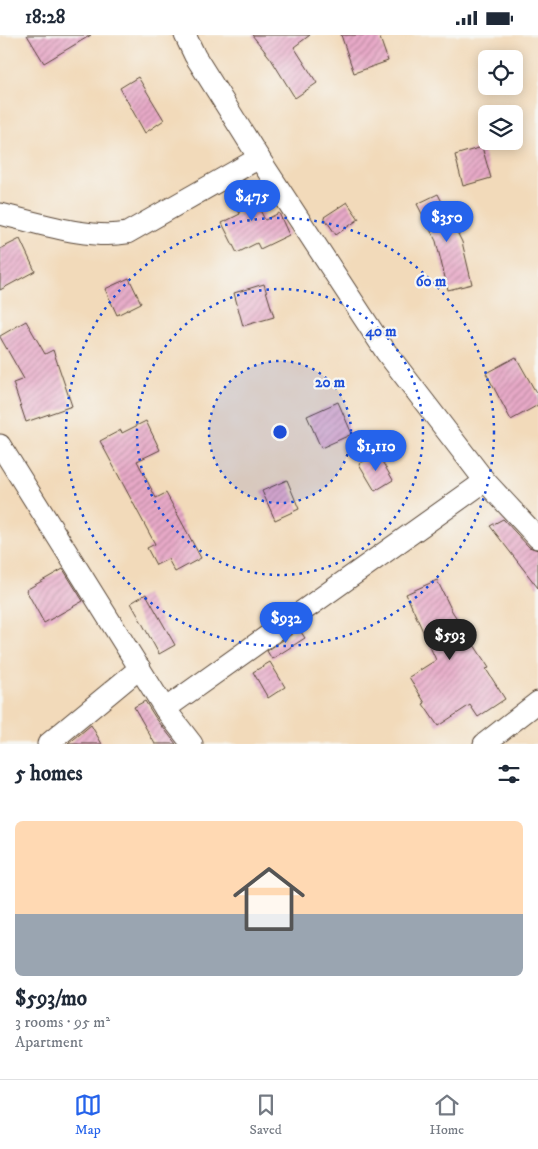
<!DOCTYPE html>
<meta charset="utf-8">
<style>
body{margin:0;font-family:"IM FELL DW Pica",serif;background:#f6f6f7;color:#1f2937;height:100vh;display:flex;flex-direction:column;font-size:19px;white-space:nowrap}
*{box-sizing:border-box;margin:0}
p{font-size:16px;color:#747a83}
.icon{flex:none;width:28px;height:28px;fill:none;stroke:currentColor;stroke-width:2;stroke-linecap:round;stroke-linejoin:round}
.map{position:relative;height:709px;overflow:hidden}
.panel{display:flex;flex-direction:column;background:#fff;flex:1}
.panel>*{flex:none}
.controls{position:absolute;left:478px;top:15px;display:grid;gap:10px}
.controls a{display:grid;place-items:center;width:45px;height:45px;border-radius:8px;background:#fff;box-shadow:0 2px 12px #0003;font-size:25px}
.price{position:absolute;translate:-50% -42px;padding:0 11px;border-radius:18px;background:#2563eb;color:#fff;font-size:16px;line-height:32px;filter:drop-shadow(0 1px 2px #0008)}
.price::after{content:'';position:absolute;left:50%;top:30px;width:15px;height:11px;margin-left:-8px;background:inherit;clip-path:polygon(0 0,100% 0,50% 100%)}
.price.active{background:#222;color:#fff}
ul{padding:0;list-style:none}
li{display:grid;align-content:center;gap:10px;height:265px;padding:0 15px}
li+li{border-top:1px solid #e0e1e3}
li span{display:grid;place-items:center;height:155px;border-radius:8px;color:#555}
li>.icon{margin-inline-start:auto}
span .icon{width:90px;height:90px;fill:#fffc;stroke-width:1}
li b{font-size:21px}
h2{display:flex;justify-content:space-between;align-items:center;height:60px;padding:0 15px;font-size:21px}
.status{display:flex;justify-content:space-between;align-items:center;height:35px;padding:0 25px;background:#fff;direction:ltr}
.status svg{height:14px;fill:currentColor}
.dock{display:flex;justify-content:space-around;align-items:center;height:70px;border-top:1px solid #e0e1e3;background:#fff;font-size:14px;color:#747a83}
.dock a{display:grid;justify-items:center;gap:2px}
.dock .active{color:#2563eb}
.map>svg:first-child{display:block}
</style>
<div class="status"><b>18:28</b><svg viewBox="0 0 49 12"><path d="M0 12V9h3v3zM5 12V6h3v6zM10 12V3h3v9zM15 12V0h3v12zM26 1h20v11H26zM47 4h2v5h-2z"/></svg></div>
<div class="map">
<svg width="538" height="709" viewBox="0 0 538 709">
<defs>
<pattern id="building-hatch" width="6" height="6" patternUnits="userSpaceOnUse" patternTransform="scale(1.25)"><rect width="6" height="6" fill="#e7a9c7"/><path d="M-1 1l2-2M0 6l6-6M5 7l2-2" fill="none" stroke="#bc8aa1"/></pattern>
</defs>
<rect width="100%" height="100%" fill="#f6f6f2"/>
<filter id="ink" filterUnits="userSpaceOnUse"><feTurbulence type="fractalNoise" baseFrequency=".02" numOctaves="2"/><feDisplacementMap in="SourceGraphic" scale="10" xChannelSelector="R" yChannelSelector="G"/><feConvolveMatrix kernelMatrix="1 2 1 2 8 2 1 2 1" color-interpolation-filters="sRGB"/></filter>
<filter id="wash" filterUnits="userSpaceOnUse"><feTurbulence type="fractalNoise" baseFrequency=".0096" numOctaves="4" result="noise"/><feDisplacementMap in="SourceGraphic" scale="20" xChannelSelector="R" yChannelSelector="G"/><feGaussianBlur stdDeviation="1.12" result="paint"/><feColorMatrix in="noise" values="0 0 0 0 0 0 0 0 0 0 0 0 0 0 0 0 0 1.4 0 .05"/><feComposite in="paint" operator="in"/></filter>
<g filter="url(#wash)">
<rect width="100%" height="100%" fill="#f2daba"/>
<g id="blocks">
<g fill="url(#building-hatch)">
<polygon points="27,0 91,0 44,28"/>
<polygon points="252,0 310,0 294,12 317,48 295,63 271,24"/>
<polygon points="341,0 379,0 388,26 354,38"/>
<polygon points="138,42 164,85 145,98 120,53"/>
<polygon points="482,112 491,143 463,151 455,120"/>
<polygon points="245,145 265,185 279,178 289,200 260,214 257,208 237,218 222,188 240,179 228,155"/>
<polygon points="438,159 462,207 472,249 448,255 436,206 417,169"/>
<polygon points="347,167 359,184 336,200 324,182"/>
<polygon points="20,204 35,236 0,255 0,214"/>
<polygon points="129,243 141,268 117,280 105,254"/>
<polygon points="264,249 274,282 243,291 234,258"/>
<polygon points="26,286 45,319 53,315 72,371 26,387 13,348 24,344 0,302 0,301"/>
<polygon points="516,322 538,361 538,370 511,385 486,338"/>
<polygon points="338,367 352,399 321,413 307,381"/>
<polygon points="146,386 160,415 137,426 156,463 166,458 201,523 175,537 168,524 156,530 147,513 155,509 100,406 121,395 122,398"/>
<polygon points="377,418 393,445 375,456 359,429"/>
<polygon points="287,445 299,474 275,485 262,456"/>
<polygon points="503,484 529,512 538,515 538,553 490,491"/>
<polygon points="63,534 83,566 44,588 26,555"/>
<polygon points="437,545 452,576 489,633 486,634 505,664 478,682 470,670 438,691 423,669 425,668 409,642 436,625 406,559"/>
<polygon points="146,559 175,610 159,619 131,568"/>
<polygon points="299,594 305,603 272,624 267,616"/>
<polygon points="270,627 285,652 268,663 253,637"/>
<polygon points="145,666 155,682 176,709 155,709 134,672"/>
<polygon points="91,690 102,709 68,709"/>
</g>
</g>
</g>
<g filter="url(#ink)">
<use href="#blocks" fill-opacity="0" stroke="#564435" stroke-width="1"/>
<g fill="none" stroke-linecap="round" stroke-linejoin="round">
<defs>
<g id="street">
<polyline points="185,0 195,21 259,123 386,317 485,446 538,503"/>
<path d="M0 179C39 188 88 205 127 198L259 123"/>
<polyline points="0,410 165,674 192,709"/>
<polyline points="165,674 485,446"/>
<polyline points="48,709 140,633"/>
<polyline points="484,709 538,667"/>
</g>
</defs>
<use href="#street" stroke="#564435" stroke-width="23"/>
<use href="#street" stroke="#fff" stroke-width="21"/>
</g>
</g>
<circle cx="280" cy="397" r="71" fill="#1d4ed8" fill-opacity=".12"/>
<g fill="none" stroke="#1d4ed8" stroke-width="2.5" stroke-dasharray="2.5 5">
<circle cx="280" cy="397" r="71"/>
<circle cx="280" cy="397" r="143"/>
<circle cx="280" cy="397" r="214"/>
</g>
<circle cx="280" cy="397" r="8" fill="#1d4ed8" stroke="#f6f6f2" stroke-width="2.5"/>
<g font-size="15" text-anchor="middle" font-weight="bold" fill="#1d4ed8" stroke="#f6f6f2" stroke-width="4.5" stroke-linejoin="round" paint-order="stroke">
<text x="431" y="251">60 m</text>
<text x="381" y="301">40 m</text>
<text x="330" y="352">20 m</text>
</g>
</svg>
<div class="controls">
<a><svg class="icon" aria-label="locate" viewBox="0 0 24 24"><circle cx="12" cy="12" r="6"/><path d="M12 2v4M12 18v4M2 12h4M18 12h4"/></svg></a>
<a><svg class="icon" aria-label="layers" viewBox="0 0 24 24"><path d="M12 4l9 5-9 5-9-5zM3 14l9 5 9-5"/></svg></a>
</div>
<b class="price" style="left:252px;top:187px">$475</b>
<b class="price" style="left:447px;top:208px">$350</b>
<b class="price" style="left:376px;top:437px">$1,110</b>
<b class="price" style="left:286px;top:609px">$932</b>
<b class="price active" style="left:450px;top:626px">$593</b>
</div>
<section class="panel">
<h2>5 homes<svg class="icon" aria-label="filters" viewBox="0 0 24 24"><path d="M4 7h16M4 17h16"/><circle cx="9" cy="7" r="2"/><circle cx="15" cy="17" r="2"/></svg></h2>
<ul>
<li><span style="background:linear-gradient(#ffd9b3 60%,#9aa5b1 0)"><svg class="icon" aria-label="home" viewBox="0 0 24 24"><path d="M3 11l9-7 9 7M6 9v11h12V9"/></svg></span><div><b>$593/mo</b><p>3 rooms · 95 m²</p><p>Apartment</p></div></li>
</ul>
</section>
<nav class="dock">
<a class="active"><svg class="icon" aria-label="map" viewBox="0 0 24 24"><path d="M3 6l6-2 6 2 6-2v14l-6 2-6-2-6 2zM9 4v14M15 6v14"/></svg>Map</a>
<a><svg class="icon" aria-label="saved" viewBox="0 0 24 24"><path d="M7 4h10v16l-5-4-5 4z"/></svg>Saved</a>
<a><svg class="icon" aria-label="home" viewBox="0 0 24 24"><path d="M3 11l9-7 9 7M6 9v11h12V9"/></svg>Home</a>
</nav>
